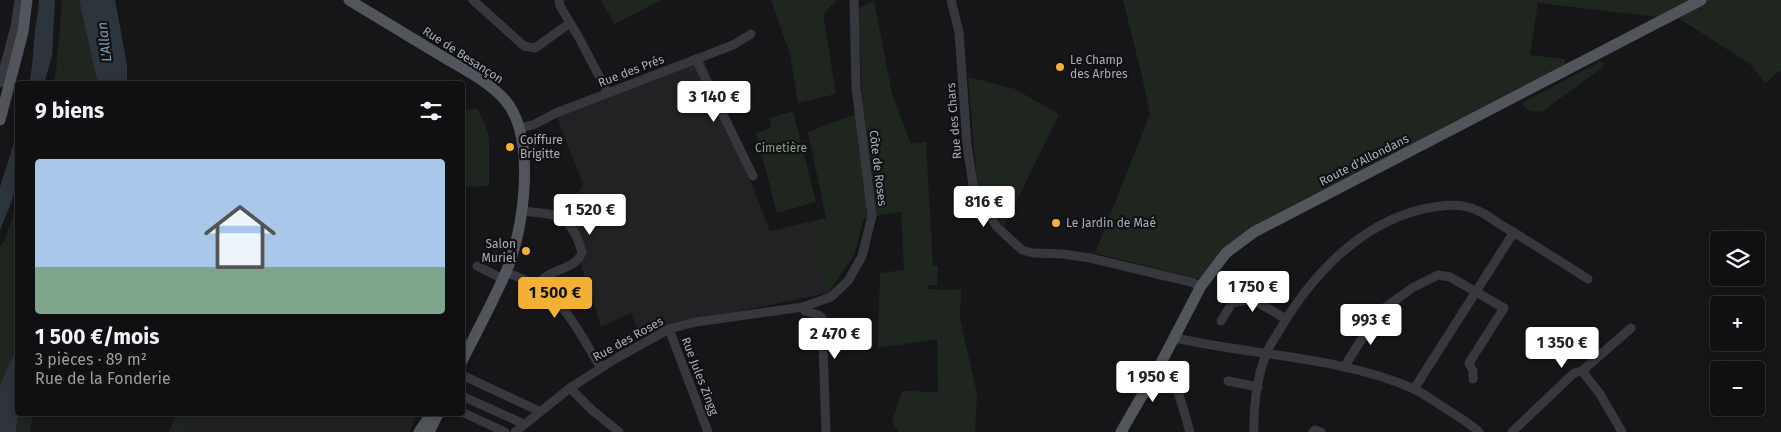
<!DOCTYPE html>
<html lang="fr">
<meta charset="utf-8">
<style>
body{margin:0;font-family:"Fira Sans",sans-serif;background:#19191b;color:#f1f3f6;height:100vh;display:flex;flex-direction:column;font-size:19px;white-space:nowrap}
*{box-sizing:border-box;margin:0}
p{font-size:16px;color:#9c9d9f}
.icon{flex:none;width:28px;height:28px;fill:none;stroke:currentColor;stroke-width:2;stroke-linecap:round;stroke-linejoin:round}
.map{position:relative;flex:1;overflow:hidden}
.side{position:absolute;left:15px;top:81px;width:450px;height:335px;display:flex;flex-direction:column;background:#101012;border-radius:5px;box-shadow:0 2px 12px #0003,0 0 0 1px #303032}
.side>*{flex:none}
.controls{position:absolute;left:1710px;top:231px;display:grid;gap:10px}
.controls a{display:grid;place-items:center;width:55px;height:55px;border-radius:5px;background:#101012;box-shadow:0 2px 12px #0003,0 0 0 1px #303032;font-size:25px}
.price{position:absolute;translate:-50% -42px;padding:0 11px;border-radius:5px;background:#fff;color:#222;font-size:16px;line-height:32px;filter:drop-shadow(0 1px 2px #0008)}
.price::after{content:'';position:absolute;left:50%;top:30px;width:15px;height:11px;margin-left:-8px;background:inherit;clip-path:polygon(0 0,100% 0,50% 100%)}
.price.current{background:#f2b134;color:#111}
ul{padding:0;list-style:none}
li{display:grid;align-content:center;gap:10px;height:265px;padding:0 20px}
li+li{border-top:1px solid #303032}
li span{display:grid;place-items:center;height:155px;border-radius:5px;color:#555}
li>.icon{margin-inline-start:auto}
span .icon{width:90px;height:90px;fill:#fffc;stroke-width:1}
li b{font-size:21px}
h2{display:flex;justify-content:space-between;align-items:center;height:60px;padding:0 20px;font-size:21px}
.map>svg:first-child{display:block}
</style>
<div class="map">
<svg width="1781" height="432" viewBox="0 0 1781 432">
<rect width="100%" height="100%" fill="#161618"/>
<g fill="#222225">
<polygon points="704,60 770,231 809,222 828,293 666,326 641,339 631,313 601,327 564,211 583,185 556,114"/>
<polygon points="189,414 220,414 239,417 240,414 417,414 409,432 181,432"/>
</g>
<g fill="#1e261f">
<polygon points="62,0 79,0 98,84 53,84 56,71"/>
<polygon points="600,0 661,0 615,24"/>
<polygon points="771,0 837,0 823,14 836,94 798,103 790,54"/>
<polygon points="874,0 892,94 911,144 926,142 933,266 938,266 937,285 929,285 928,289 961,290 960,319 977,394 975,432 898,432 892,422 902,391 938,392 937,339 878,348 880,273 904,270 901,212 864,218 854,255 828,293 809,222 826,218 808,132 863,111 858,9"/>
<polygon points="1123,0 1781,0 1781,70 1765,83 1750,64 1669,12 1658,17 1538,3 1530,55 1565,59 1565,65 1292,206 1200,279 1095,253 1150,114 1142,76"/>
<path d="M1601 61 1604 66 1543 111C1534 112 1527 113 1522 103Z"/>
<polygon points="968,77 1015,89 1059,114 1004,227 984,198 977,182"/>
<polygon points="477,108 486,126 489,138 489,186 463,187 463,111"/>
<polygon points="793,111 816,202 777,213 756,133 771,128 769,118"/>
<polygon points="17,204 17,347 0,385 0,247 4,242"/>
<polygon points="18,414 33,414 30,432 16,432"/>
<polygon points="176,414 189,414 181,432 169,432"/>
</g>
<g fill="#2c353c">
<path d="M39 0H55L52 56 44 84H29C33 66 33 50 35 32 36 21 39 11 39 0Z"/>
<polygon points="79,0 115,0 127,65 127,84 98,84"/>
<polygon points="17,133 17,183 11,203 0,230 0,187"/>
<polygon points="17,347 18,414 16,432 0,432 0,385"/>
</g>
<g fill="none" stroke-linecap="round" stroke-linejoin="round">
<g stroke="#37383d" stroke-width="9">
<polyline points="473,0 524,46 535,48 570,23"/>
<polyline points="559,0 560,6 578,36 608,93"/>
<polyline points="951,0 959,32 967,145 974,191 997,227 1022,250 1033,253 1063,254 1090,258 1191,282 1201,286"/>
<polyline points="696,59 753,176"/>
<polyline points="0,83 15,27 19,0"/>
<polyline points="519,128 533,125 556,113 733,45 751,34"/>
<path d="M522 211C559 215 570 212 582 252 576 271 549 267 537 286"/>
<polyline points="477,266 503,279"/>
<path d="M506 272C517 277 529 281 539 287 568 305 583 340 601 368"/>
<polyline points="803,307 805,311 818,315 822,318 826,432"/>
<polyline points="1221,321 1232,303 1252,299 1286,319"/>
<polyline points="669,329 708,432"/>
<path d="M1175 338C1252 355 1340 357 1412 388 1424 393 1434 402 1445 408 1457 416 1468 422 1479 432"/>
<path d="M1162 361C1174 370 1185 416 1190 432"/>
<polyline points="1344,367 1379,312 1412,288 1438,275 1450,277 1504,308 1469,363 1473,371 1473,379"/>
<polyline points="1582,371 1600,394 1622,432"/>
<polyline points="462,375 539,411"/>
<polyline points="1228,381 1258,387"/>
<polyline points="570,388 592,410 619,432"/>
<polyline points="1414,389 1514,232"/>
<polyline points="462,396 524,424"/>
<polyline points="462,412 505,432"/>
<polyline points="515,432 570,388 615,359 669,329 696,322 803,307 831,297 848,281 862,256 872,216 856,87 854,0"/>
<path d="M1254 432C1253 408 1257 377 1266 354 1269 346 1275 338 1279 331 1311 276 1359 224 1423 209 1437 206 1454 203 1468 207 1480 210 1491 218 1501 225 1531 242 1559 261 1588 279"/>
<polyline points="1313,432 1315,430 1321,432"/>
<polyline points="1512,432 1574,373 1582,371 1631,328"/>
</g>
<g stroke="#53555c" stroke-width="11">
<path d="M349 0C379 18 409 36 440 55 462 68 488 81 505 100 537 137 524 231 506 272 493 302 477 331 462 361"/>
<polyline points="0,120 23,32 27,0"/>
<polyline points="419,432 431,414"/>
<polyline points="429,432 438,414"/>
<polyline points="1121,432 1162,361 1201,286 1226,253 1254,232 1701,0"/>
</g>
</g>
<g fill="#f2b134" stroke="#111113" stroke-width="2">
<circle cx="1060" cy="67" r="5"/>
<circle cx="510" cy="147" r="5"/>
<circle cx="1056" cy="223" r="5"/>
<circle cx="526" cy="251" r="5"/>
</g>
<g text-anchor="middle" stroke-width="4.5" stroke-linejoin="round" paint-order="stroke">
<g font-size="12" fill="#a8adb8" stroke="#111113">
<text transform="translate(463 55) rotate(33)" y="4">Rue de Besançon</text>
<text transform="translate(631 71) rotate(-21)" y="4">Rue des Prés</text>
<text transform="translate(954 121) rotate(-95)" y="4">Rue des Chars</text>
<text transform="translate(1364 160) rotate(-27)" y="4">Route d'Allondans</text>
<text transform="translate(878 168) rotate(83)" y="4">Côte de Roses</text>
<text transform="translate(628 339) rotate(-29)" y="4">Rue des Roses</text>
<text transform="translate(700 376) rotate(69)" y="4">Rue Jules Zingg</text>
</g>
<g font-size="12" fill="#a8adb8" stroke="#111113" text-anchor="start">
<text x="1070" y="64">Le Champ<tspan x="1070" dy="14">des Arbres</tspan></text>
<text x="520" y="144">Coiffure<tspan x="520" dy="14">Brigitte</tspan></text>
<text x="1066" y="227">Le Jardin de Maé</text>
<text x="516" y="248" text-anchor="end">Salon<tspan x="516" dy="14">Muriel</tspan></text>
</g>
<g font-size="12" fill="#7fa381" stroke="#111113">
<text x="781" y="152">Cimetière</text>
</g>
<g font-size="14" font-style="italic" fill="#7f9bb3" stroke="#111113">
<text transform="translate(104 42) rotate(-97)" y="5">L'Allan</text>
</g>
</g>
</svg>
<div class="controls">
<a><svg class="icon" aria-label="layers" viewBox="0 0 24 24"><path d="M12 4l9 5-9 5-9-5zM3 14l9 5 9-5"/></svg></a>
<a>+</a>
<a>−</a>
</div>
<b class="price" style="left:714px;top:123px">3 140 €</b>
<b class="price" style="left:984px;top:228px">816 €</b>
<b class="price" style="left:590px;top:236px">1 520 €</b>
<b class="price" style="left:1253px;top:313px">1 750 €</b>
<b class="price current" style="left:555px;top:319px">1 500 €</b>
<b class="price" style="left:1371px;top:346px">993 €</b>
<b class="price" style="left:835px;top:360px">2 470 €</b>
<b class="price" style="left:1562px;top:369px">1 350 €</b>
<b class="price" style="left:1153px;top:403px">1 950 €</b>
<section class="side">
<h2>9 biens<svg class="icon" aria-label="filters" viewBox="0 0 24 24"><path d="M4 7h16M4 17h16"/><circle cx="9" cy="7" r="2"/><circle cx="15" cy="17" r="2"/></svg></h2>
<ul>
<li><span style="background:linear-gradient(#a9c7e8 70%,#7fa58c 0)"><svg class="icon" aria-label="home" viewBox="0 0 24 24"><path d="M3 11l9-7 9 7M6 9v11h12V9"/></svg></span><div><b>1 500 €/mois</b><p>3 pièces · 89 m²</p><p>Rue de la Fonderie</p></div></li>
</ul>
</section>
</div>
